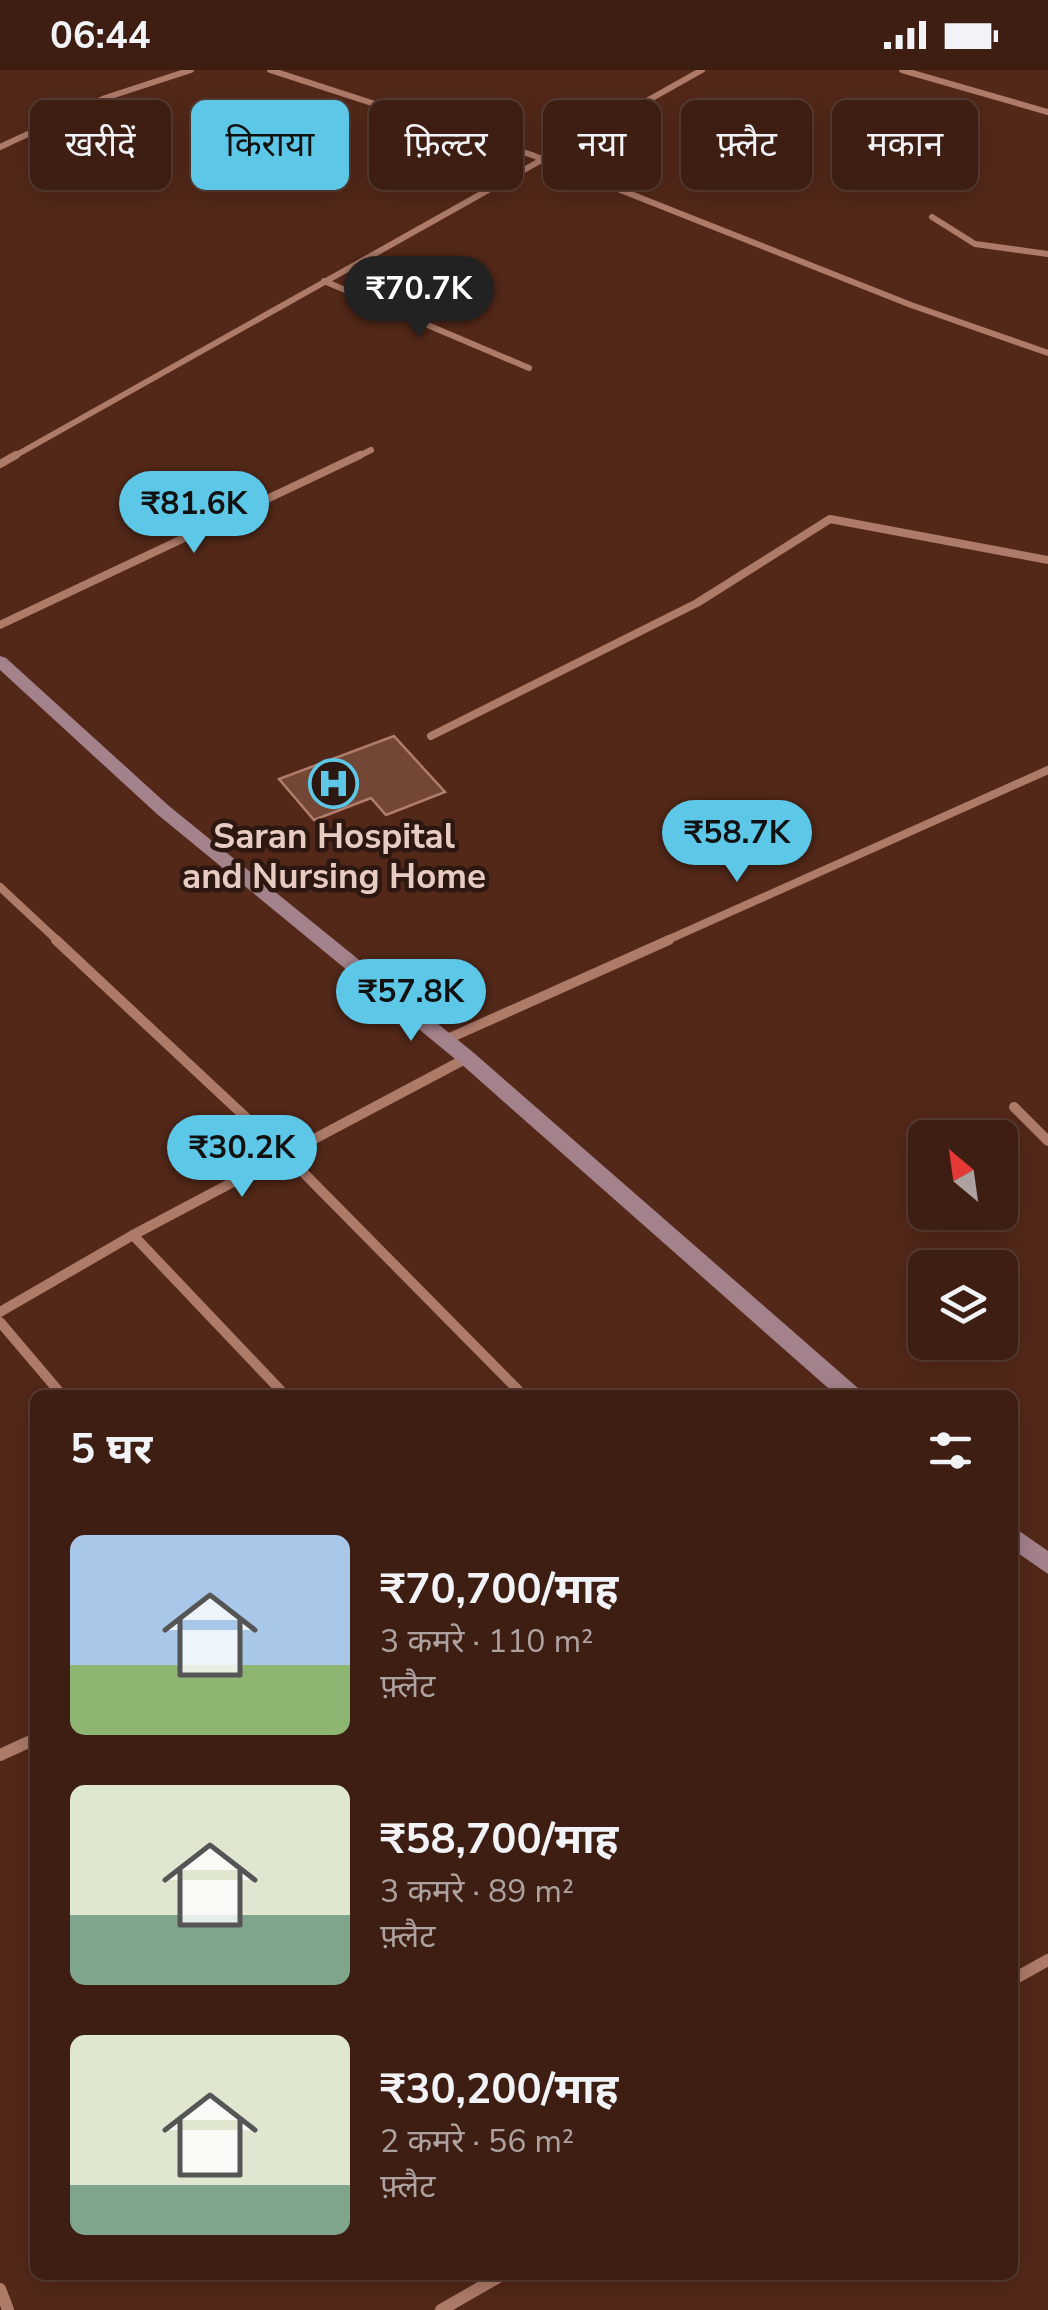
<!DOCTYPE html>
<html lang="hi">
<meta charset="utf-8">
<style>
body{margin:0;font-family:"Nunito Sans","Noto Sans Devanagari",sans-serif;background:#45271c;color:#f1f3f6;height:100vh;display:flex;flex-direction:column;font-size:38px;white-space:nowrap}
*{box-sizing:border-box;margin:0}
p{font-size:32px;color:#ada2a0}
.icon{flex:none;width:55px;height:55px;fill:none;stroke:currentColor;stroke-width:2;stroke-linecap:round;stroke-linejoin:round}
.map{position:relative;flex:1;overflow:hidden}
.side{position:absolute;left:30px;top:1320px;width:988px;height:890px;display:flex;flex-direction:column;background:#3e1e13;border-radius:15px;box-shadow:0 5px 25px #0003,0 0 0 2px #573c33}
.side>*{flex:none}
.top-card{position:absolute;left:30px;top:30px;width:990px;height:90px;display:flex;gap:20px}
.needle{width:65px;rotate:331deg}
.controls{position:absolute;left:908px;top:1050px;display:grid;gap:20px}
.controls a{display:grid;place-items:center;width:110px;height:110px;border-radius:15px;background:#3e1e13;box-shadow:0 5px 25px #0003,0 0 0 2px #573c33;font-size:50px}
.price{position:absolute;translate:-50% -85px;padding:0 22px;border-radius:35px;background:#5cc7e7;color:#111;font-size:32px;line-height:65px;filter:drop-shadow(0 2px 5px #0008)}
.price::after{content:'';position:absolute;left:50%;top:60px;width:30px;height:22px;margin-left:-15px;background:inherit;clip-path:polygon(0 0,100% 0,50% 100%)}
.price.selected{background:#222;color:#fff}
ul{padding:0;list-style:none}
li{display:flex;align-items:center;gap:30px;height:250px;padding:0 40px}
li span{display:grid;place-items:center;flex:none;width:280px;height:200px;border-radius:15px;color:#555}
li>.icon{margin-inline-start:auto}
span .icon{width:120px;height:120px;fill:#fffc;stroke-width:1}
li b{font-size:42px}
h2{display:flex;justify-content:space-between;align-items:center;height:120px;padding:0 40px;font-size:42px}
.chip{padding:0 35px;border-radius:15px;background:#3e1e13;box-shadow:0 5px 25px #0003,0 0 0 2px #573c33;font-size:35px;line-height:90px}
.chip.selected{background:#5cc7e7;color:#111}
.status{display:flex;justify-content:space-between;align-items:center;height:70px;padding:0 50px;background:#3e1e13;direction:ltr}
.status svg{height:28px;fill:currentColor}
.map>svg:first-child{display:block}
</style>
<div class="status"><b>06:44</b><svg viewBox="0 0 49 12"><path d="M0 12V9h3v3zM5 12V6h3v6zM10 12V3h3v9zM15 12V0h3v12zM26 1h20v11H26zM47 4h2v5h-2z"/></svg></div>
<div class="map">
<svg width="1048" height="2240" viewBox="0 0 1048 2240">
<rect width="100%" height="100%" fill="#532819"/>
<polygon fill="#744635" stroke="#b17e6c" stroke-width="2.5" points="394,666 445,722 386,745 371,728 314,750 279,709"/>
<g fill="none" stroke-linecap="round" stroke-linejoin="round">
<g stroke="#ae7b69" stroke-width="6">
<polyline points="270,0 532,85 911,235 1048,283"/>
<polyline points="902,0 1048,42"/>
<polyline points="0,77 105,28 191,0"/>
<polyline points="932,147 975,174 1048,184"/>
<polyline points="324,211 529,298"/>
<polyline points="11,388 702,0"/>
<polyline points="355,388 371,380"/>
</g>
<g stroke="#ae7b69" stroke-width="8">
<polyline points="0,394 16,385"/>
<polyline points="0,555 360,385"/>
<polyline points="431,666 697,533 830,449 1048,490"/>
<polyline points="0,817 59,872"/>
<polyline points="663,872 1048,700"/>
</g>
<g stroke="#ae7b69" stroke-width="10">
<polyline points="56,870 286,1085 523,1325"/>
<polyline points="445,970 669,870"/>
<polyline points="1014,1037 1048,1071"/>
<polyline points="133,1165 285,1325"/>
<polyline points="0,1242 133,1165 467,988"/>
<polyline points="0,1252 62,1325"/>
</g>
<g stroke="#ae7b69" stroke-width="12">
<polyline points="0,1685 35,1669"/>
<polyline points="1012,1910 1048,1890"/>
<polyline points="0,2219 8,2240"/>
<polyline points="441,2240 502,2205"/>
</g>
<g fill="#a4828c" fill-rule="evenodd">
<polygon points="0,586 6,588 169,736 474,983 859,1319 862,1325 836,1325 460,993 157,744 0,600"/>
<polygon points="1012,1456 1048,1481 1048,1504 1012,1479"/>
</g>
</g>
<defs>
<symbol id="hospital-ring" viewBox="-11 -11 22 22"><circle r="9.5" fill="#2c1811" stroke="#5cc7e7" stroke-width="1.5"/><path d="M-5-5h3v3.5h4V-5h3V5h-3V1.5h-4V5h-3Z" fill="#5cc7e7"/></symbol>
</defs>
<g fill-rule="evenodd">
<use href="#hospital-ring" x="306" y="686" width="55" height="55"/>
</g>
<g text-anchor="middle" stroke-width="9" stroke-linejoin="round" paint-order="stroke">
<g font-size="35" font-weight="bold" fill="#e8ccc2" stroke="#2c1811">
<text x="334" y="778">Saran Hospital<tspan x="334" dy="40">and Nursing Home</tspan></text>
</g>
</g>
</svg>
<div class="controls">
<a><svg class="needle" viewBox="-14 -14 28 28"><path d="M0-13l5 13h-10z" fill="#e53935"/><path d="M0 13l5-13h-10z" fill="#ada2a0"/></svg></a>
<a><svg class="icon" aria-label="layers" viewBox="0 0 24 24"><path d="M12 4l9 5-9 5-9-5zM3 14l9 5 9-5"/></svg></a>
</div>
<b class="price selected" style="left:419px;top:271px">₹70.7K</b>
<b class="price" style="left:194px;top:486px">₹81.6K</b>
<b class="price" style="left:737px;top:815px">₹58.7K</b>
<b class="price" style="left:411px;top:974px">₹57.8K</b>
<b class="price" style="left:242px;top:1130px">₹30.2K</b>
<div class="top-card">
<a class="chip">खरीदें</a>
<a class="chip selected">किराया</a>
<a class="chip">फ़िल्टर</a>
<a class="chip">नया</a>
<a class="chip">फ़्लैट</a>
<a class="chip">मकान</a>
</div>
<section class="side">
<h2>5 घर<svg class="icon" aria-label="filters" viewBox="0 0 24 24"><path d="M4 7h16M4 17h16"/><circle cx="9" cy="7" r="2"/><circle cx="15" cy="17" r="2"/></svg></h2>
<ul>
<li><span style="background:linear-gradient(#a9c7e8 65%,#8fb573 0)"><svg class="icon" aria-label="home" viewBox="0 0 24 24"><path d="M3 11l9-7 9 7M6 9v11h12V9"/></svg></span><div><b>₹70,700/माह</b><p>3 कमरे · 110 m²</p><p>फ़्लैट</p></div></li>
<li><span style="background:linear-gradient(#dfe7d0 65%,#7fa58c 0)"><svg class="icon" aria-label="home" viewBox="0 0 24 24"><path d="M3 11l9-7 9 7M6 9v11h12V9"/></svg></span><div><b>₹58,700/माह</b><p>3 कमरे · 89 m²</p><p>फ़्लैट</p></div></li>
<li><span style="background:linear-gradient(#dfe7d0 75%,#7fa58c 0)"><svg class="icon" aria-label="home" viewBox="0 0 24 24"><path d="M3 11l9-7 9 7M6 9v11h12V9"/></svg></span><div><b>₹30,200/माह</b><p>2 कमरे · 56 m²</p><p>फ़्लैट</p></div></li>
</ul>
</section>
</div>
